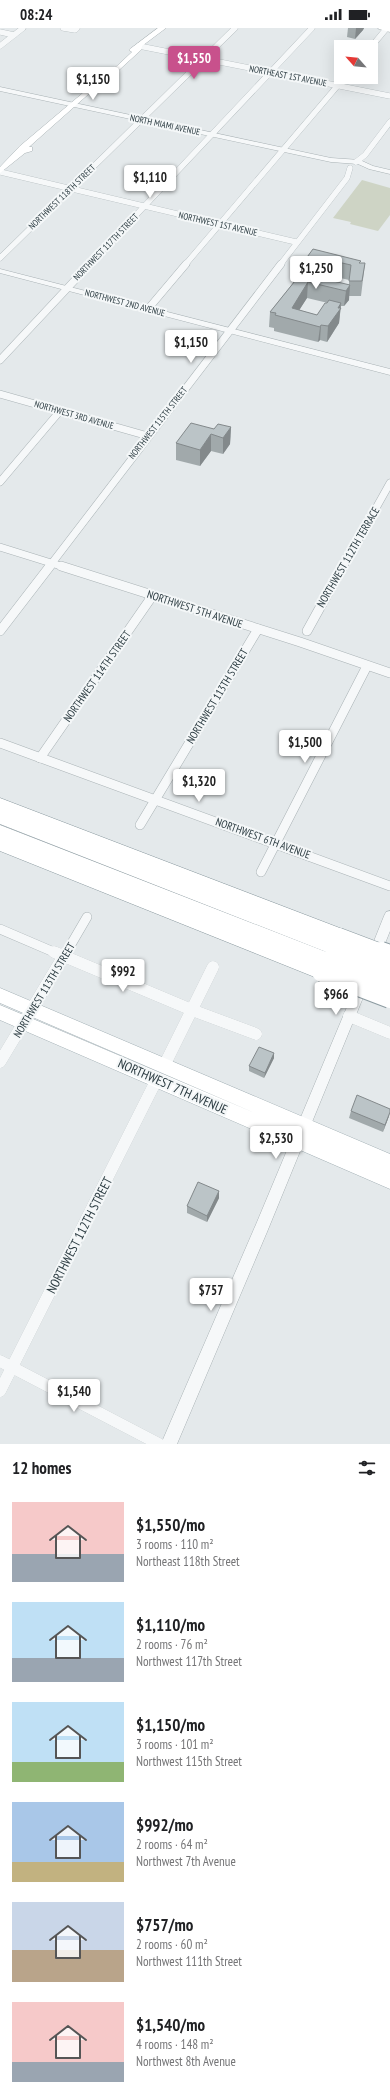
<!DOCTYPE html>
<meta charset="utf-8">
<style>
body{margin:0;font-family:"PT Sans Narrow",sans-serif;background:#f6f6f6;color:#202124;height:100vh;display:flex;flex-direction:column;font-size:15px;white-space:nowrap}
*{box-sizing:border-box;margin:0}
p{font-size:13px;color:#757577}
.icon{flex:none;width:22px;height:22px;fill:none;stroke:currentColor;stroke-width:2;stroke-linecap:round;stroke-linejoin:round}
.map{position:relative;height:1416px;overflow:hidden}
.side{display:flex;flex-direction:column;background:#fff;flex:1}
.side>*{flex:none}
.needle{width:26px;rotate:297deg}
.tools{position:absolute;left:334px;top:12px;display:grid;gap:8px}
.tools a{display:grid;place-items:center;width:44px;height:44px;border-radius:0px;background:#fff;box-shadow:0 4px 16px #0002;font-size:20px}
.price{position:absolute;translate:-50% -34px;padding:0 9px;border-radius:4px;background:#fff;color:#222;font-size:13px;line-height:26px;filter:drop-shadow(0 1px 2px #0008)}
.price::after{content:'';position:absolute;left:50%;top:24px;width:12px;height:9px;margin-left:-6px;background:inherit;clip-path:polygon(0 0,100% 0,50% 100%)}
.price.current{background:#c8518c;color:#fff}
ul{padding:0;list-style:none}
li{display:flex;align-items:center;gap:12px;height:100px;padding:0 12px}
li span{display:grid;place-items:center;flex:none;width:112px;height:80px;border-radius:0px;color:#555}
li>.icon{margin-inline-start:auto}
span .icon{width:48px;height:48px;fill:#fffc;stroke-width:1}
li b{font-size:17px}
h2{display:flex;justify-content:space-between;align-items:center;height:48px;padding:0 12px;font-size:17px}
.status{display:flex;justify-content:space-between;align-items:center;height:28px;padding:0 20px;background:#fff;direction:ltr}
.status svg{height:11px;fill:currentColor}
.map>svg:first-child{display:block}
</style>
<div class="status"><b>08:24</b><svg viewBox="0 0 49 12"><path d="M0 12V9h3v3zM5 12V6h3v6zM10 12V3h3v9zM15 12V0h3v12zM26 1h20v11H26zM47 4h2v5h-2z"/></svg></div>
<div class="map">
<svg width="390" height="1416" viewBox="0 0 390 1416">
<rect width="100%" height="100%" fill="#e4e9eb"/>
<polygon fill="#ced4c5" points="362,152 390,160 390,187 378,203 350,196 351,194 333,190"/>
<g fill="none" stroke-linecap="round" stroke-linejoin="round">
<defs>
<g id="minor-far3">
<polyline points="63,0 75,2 77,0"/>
<polyline points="0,4 14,7"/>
<polyline points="0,18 23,0"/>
<polyline points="139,18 390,68"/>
<polyline points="371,19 386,1"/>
<polyline points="356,134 365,127 390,94"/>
<polyline points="0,144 296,214"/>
<polyline points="0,230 235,0"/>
<polyline points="89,237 312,0"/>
<polyline points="185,237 345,49"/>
<polyline points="280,237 347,150 350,140"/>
</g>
<g id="minor-far2">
<polyline points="148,281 186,236"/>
<polyline points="0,332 90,236"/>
<polyline points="0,366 148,408"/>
<polyline points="0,454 60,383"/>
<polyline points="0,519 64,539"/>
<polyline points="49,539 281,236"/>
<polyline points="343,539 390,455"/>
</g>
<g id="minor-far1">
<polyline points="61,538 300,614 390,645"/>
<polyline points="0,603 50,538"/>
<polyline points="307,603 343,538"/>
<polyline points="0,715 390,858"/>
<polyline points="40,730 153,567"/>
<polyline points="140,797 258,601"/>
<polyline points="261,844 367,638"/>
<polyline points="0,901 56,925"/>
<polyline points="66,925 87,889"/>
</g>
<g id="minor">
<polyline points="54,924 192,982 256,1006"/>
<polyline points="349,988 390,1005"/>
<polyline points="0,1034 66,924"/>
<polyline points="164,1038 213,939"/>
<polyline points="0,1333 159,1416"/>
<polyline points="0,1363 157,1051"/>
</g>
<g id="tertiary">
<polygon points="0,59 331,130 360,132 373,138 390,142 390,146 369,141 358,136 331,134 0,63"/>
<polygon points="0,241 390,341 390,347 0,245"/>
<polygon points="390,883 390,903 380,928 378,932 374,933 370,932 368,928 384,888 386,884"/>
<polygon points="363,949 368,951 369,955 267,1204 177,1416 161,1416 257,1194 357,955 358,951"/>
</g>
<g id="secondary">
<polygon points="158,0 166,0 142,18 141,22 107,53 101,55 29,119 32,119 32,123 25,125 0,145 0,139 20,118 97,53 103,51 132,24 129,22 130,21"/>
<polygon points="378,0 390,0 390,4 379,1"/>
</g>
<polygon id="primary" points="0,960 390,1126 390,1161 0,992 0,977 257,1086 0,975"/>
<g id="motorway">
<polygon points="0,770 345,902 348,908 345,914 341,915 343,919 340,925 334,927 0,796"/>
<polygon points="0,797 334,927 337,933 334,939 330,940 331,944 329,950 322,952 0,823"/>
</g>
</defs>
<use href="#minor-far3" stroke="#a9b2b5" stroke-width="6"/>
<use href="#minor-far2" stroke="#a9b2b5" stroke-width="8"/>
<use href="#minor-far1" stroke="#a9b2b5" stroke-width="10"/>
<use href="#minor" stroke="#a9b2b5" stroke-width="12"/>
<use href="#tertiary" stroke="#a9b2b5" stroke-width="1"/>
<use href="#secondary" stroke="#a9b2b5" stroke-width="1"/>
<use href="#primary" stroke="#a4b1b6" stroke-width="1"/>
<use href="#motorway" stroke="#8c9ba1" stroke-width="1"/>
<use href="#minor-far3" stroke="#f6f8f9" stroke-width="5.5"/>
<use href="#minor-far2" stroke="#f6f8f9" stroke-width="7"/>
<use href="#minor-far1" stroke="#f6f8f9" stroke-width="9"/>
<use href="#minor" stroke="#f6f8f9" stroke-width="12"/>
<use href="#tertiary" fill="#f6f8f9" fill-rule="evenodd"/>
<use href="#secondary" fill="#fff" fill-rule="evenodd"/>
<use href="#primary" fill="#fff" fill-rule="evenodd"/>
<use href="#motorway" fill="#fff" fill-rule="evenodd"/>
<defs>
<g id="motorway-bridge-far1">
<polyline points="339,908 384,925"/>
<polyline points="334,919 349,925"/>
</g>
<g id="motorway-bridge">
<polyline points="346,924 390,941"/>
<polyline points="381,924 390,927"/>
<polyline points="328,933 390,957"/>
<polyline points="322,944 390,970"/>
</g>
</defs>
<use href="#motorway-bridge-far1" stroke="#8c9ba1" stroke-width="17" stroke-linecap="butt"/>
<use href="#motorway-bridge" stroke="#8c9ba1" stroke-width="22" stroke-linecap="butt"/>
<use href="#motorway-bridge-far1" stroke="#fff" stroke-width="16"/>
<use href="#motorway-bridge" stroke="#fff" stroke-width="20"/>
</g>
<g fill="#a1a9ab" fill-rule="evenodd">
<polygon points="348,0 364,0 363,2 355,11 347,9"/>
<path d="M313 221 360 235H365L361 268H349V272L344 278H341L339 295 327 314 320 312 318 314 274 303V300L269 299 270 284 293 255 294 247ZM319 245 349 252V257L316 249ZM307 270 328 275 317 287 299 282Z"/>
<polygon points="231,399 230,416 223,426 211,423 200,438 176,432 176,415 214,401"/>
<polygon points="274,1025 274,1030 264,1050 249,1043 249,1038"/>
<polygon points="351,1083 389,1088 383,1104 349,1090"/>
<polygon points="219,1163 219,1170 207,1194 187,1185 187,1178"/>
</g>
<g fill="#83898b">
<polygon points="356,0 364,0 363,2 355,11"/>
<polygon points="320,230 319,245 311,255 308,254 307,270 293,292 292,280 308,247"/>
<polygon points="350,257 349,272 344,278 346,263"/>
<polygon points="341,275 339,295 327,314 328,298"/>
<polygon points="321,297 320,312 318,314 320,299"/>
<polygon points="231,399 230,416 223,426 223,410"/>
<polygon points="211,406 211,423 200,438 200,422"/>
<polygon points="274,1025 274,1030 264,1050 265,1045"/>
<polygon points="390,1084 389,1088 383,1104 385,1097"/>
<polygon points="219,1163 219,1170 207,1194 207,1188"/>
</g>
<g fill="#bbc4c7" stroke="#83898b">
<polygon points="313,221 361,233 359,235 365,235 362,253 349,253 351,237 320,230 308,247 350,257 346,263 308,254 292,280 317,287 325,275 327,275 329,272 341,275 338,280 341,280 328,298 321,297 320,299 275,287 276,285 270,284 299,248 294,247"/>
<polygon points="191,395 214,401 218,396 231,399 223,410 211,406 200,422 176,415"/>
<polygon points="259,1019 274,1025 265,1045 249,1038"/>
<polygon points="357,1067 390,1081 390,1084 385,1097 351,1083"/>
<polygon points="198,1154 219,1163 207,1188 187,1178"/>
</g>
<g text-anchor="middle" stroke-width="4" stroke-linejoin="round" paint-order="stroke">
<g font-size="9" fill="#2c3c42" stroke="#f4f7f8">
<text transform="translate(288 48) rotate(11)" y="3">NORTHEAST 1ST AVENUE</text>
<text transform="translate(165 97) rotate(12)" y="3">NORTH MIAMI AVENUE</text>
<text transform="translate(62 169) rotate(-44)" y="3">NORTHWEST 118TH STREET</text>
<text transform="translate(218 196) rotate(13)" y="3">NORTHWEST 1ST AVENUE</text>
<text transform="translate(106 219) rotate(-46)" y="3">NORTHWEST 117TH STREET</text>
<text transform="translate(125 275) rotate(15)" y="3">NORTHWEST 2ND AVENUE</text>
<text transform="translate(74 387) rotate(16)" y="3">NORTHWEST 3RD AVENUE</text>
<text transform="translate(158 395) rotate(-52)" y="3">NORTHWEST 115TH STREET</text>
</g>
<g font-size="11" fill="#2c3c42" stroke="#f4f7f8">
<text transform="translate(348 529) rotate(-60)" y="4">NORTHWEST 112TH TERRACE</text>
<text transform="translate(195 581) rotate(18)" y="4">NORTHWEST 5TH AVENUE</text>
<text transform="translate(97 648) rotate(-55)" y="4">NORTHWEST 114TH STREET</text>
<text transform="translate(217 668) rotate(-59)" y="4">NORTHWEST 113TH STREET</text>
<text transform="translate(263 810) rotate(20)" y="4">NORTHWEST 6TH AVENUE</text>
<text transform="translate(44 962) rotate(-59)" y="4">NORTHWEST 113TH STREET</text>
</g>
<g font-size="13" fill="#2c3c42" stroke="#f4f7f8">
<text transform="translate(173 1058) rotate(24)" y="5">NORTHWEST 7TH AVENUE</text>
<text transform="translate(79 1207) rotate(-63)" y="5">NORTHWEST 112TH STREET</text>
</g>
</g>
</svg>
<div class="tools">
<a><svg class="needle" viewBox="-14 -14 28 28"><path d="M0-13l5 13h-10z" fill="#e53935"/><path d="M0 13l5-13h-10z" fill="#757577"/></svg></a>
</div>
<b class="price current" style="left:194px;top:52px">$1,550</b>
<b class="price" style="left:93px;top:73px">$1,150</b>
<b class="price" style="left:150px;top:171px">$1,110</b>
<b class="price" style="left:316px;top:262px">$1,250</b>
<b class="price" style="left:191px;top:336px">$1,150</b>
<b class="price" style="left:305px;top:736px">$1,500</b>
<b class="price" style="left:199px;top:775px">$1,320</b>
<b class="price" style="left:123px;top:965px">$992</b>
<b class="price" style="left:336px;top:988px">$966</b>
<b class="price" style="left:276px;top:1132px">$2,530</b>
<b class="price" style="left:211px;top:1284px">$757</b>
<b class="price" style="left:74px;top:1385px">$1,540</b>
</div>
<section class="side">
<h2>12 homes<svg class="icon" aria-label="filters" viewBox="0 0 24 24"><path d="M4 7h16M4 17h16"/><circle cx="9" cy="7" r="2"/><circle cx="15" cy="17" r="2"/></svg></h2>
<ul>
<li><span style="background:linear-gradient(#f6c9c9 65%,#9aa5b1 0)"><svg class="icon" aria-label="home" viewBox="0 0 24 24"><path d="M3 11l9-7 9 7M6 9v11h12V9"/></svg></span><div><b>$1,550/mo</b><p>3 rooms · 110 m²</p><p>Northeast 118th Street</p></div></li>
<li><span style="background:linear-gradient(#bfe0f5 70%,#9aa5b1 0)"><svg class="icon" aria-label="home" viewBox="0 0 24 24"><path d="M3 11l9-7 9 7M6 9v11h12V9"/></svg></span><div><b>$1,110/mo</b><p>2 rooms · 76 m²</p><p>Northwest 117th Street</p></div></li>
<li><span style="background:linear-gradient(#bfe0f5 75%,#8fb573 0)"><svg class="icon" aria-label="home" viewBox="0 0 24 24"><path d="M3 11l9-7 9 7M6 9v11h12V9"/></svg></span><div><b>$1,150/mo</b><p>3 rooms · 101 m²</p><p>Northwest 115th Street</p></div></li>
<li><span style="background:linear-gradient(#a9c7e8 75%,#c2b280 0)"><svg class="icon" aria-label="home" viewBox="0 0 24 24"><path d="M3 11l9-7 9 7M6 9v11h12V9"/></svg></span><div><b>$992/mo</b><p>2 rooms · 64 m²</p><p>Northwest 7th Avenue</p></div></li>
<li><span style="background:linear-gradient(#c9d6e8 60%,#b9a48a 0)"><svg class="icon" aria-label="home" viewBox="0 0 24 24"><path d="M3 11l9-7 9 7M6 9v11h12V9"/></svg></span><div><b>$757/mo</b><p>2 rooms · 60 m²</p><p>Northwest 111th Street</p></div></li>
<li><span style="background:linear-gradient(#f6c9c9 75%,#9aa5b1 0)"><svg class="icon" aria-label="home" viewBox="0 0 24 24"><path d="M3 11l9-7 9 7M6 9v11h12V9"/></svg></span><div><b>$1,540/mo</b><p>4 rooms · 148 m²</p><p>Northwest 8th Avenue</p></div></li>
</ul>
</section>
